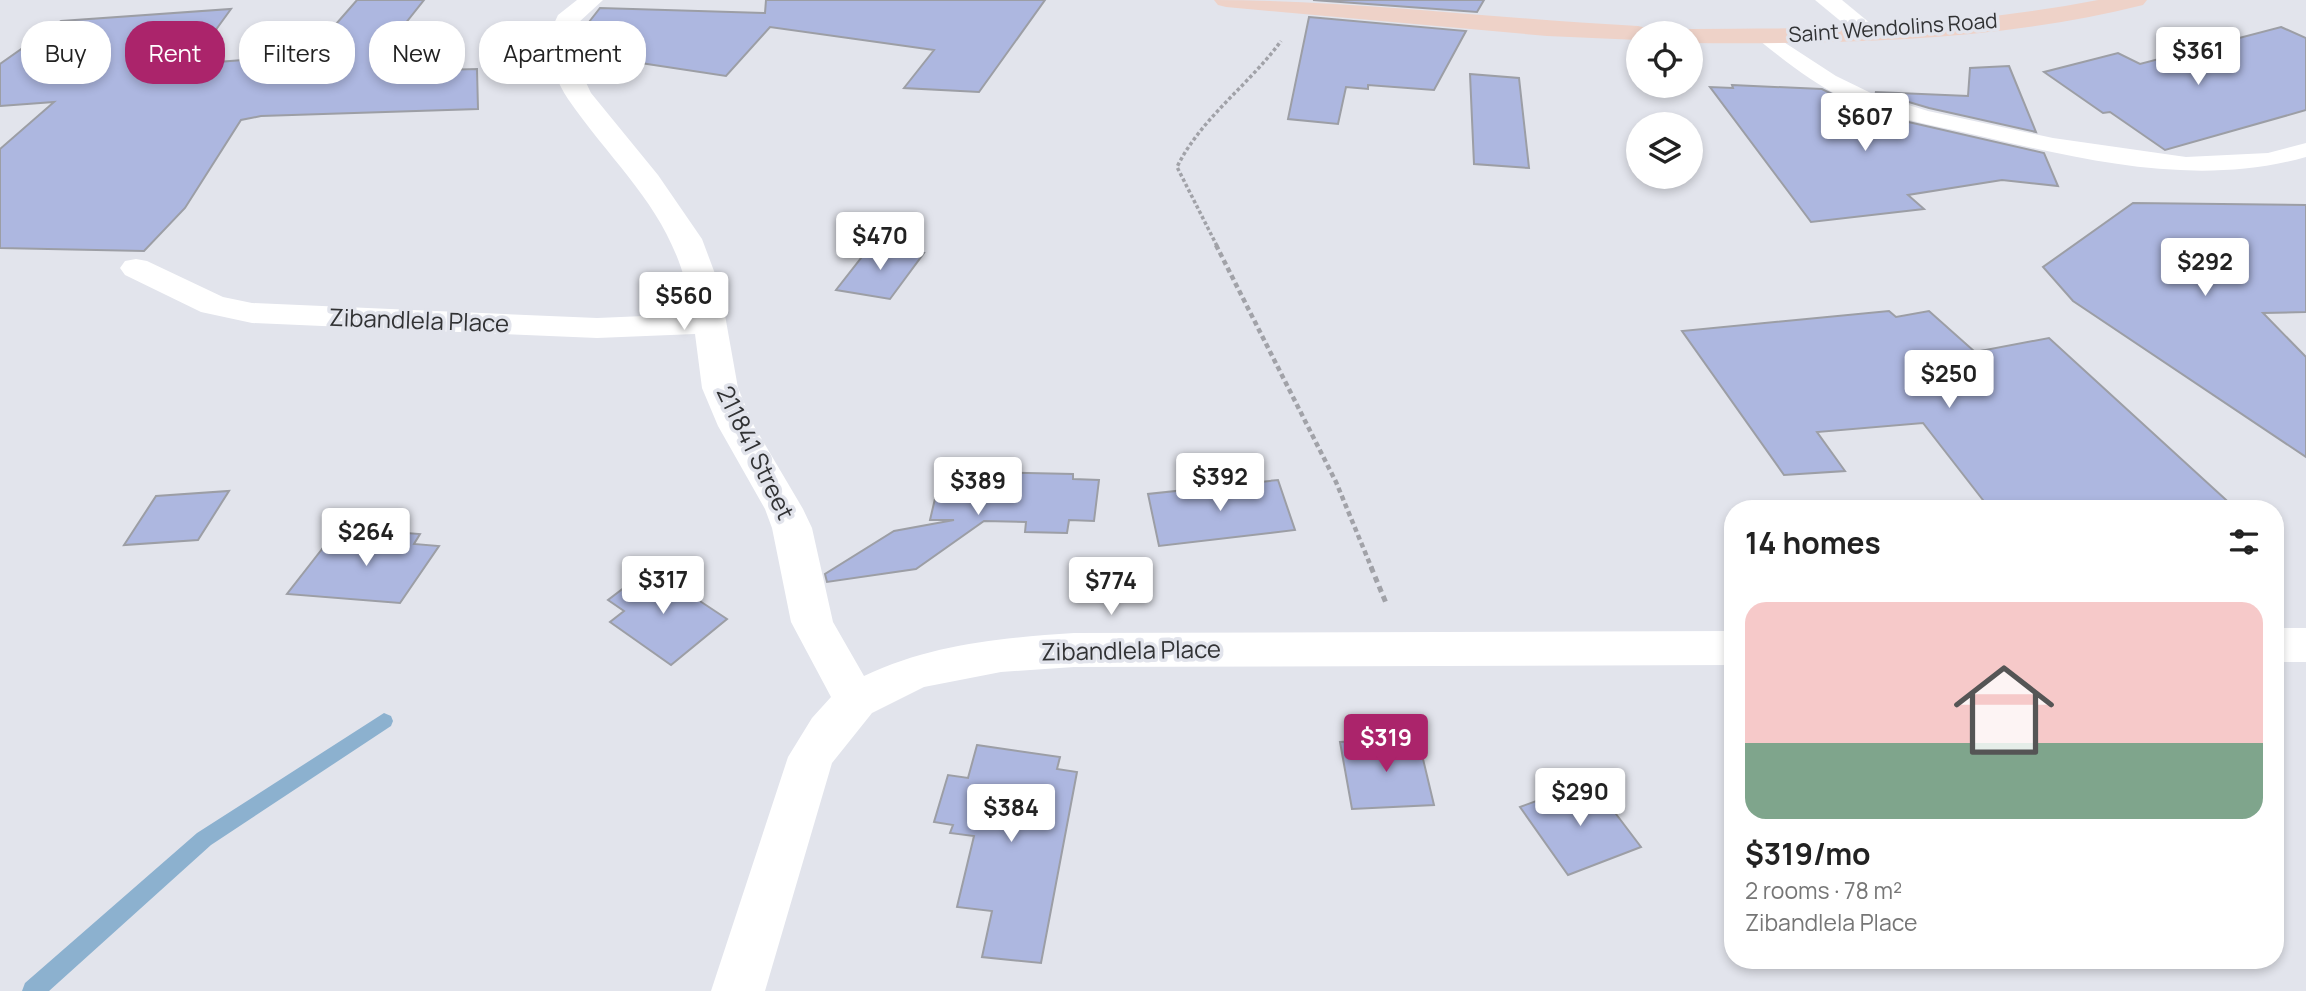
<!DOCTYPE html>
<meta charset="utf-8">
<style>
body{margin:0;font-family:Manrope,sans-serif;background:#f6f6f6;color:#222;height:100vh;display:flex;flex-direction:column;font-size:26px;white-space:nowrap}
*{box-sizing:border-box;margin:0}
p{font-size:23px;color:#767676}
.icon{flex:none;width:38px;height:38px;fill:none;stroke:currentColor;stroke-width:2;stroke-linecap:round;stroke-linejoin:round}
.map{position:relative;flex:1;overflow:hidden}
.sheet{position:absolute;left:1724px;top:500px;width:560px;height:469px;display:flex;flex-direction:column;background:#fff;border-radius:28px;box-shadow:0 4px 10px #0003}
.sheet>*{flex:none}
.top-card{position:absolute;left:21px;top:21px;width:665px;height:63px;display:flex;gap:14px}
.fabs{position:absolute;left:1626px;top:21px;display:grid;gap:14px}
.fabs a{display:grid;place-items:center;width:77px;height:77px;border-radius:50%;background:#fff;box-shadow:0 4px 10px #0003;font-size:35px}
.price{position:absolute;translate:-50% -60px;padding:0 16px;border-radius:7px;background:#fff;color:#222;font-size:23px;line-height:46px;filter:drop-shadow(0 2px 4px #0008)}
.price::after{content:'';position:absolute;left:50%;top:42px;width:21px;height:16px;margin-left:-10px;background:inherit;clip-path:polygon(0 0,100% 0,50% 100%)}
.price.active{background:#ab246b;color:#fff}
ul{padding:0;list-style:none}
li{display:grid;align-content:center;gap:14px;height:371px;padding:0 21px}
li span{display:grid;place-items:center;height:217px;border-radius:21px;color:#555}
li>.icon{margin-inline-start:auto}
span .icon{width:126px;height:126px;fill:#fffc;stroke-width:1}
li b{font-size:30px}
h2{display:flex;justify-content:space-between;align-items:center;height:84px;padding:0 21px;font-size:30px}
.chip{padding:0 24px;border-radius:28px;background:#fff;box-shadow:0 4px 10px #0003;font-size:24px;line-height:63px}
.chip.active{background:#ab246b;color:#fff}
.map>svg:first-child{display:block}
</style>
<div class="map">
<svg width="2306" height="991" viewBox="0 0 2306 991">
<rect width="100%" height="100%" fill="#e2e4ec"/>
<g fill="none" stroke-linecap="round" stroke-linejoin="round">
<polygon fill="#8cb1cf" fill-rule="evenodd" points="384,713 391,716 393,721 391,726 211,845 49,991 22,991 25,983 197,833"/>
</g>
<g fill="#adb7e0" stroke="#9c9ea5" stroke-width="2">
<polygon points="357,0 424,0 397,34 441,36 404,71 477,69 478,109 261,116 241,120 185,208 144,251 0,248 0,149 54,102 0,106 0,64 61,21 231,9 191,64 309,55"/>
<polygon points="766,0 1045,0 979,92 904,88 934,50 770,27 726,76 575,53 571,45 600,8 765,13"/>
<polygon points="1313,0 1484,0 1477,12"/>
<polygon points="1309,17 1466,31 1434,90 1368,85 1368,89 1346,87 1338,124 1288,119"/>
<polygon points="2281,27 2306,38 2306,110 2165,150 2110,112 2103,113 2044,72 2118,53 2140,64"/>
<polygon points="2009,66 2036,132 1929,108 1875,92 1968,96 1970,68"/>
<polygon points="1470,74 1519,78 1529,168 1474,164"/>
<polygon points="1732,85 1822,89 1858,107 1891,118 2044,153 2058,186 2002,180 1908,195 1924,209 1811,222 1710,87 1733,88"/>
<polygon points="2133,203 2306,205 2306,312 2263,313 2306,357 2306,457 2073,301 2043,267"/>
<polygon points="872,244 924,253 890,299 836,290"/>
<polygon points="1889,311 1896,317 1929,311 1975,352 2049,338 2236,509 1990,509 1923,423 1817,432 1845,471 1784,475 1682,331"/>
<polygon points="979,472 1073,474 1073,479 1099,480 1094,521 1069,520 1067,533 1025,532 1026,522 984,521 916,569 827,582 825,574 894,531 954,520 930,520 941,473"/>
<polygon points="1278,480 1295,530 1159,546 1148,494"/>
<polygon points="229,491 198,540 124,545 156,496"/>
<polygon points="368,530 420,534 414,544 439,546 400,603 287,594 333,535 363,538"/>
<polygon points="650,568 727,619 671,665 610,622 624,611 608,600"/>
<polygon points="1418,738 1434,805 1352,809 1340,742"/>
<polygon points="977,745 1060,757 1057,769 1077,772 1041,963 982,957 992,911 957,907 974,836 950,833 953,825 934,822 948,775 968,778"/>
<polygon points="1591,781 1641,847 1568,875 1520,807"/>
</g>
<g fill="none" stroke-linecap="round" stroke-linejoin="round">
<path stroke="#a1a2a8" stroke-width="3.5" stroke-dasharray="3.5 2.5" stroke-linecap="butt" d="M1217 246 1177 167C1201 118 1249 85 1281 41"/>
<polyline stroke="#a1a2a8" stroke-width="4.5" stroke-dasharray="5 3.5" stroke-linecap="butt" points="1216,245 1336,482 1372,569"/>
<polyline stroke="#a1a2a8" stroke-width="5" stroke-dasharray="6 4.5" stroke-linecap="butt" points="1371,567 1386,603"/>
<path fill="#fff" fill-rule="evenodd" d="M1767 31 1836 76 1873 94 1928 111 2053 138 2186 157 2268 153 2306 143V157C2196 188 2084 160 1976 135 1932 125 1885 117 1843 98 1813 83 1786 62 1760 41L1757 37 1760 33Z"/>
<g fill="#fff" fill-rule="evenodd">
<path d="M577 0H603L578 23 568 45 591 93 658 175 702 239 720 287 738 388 754 426 803 509 812 528 833 622 864 676C932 644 1000 638 1074 633L1732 631V665L1074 667 1001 672 924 687 872 713 832 763 765 991H711L788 757 812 718 831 697 791 622 772 528 765 509 718 426 702 388 695 334 597 338 252 323 201 312 125 275 120 268 125 261 136 259 147 261 223 297 252 303 597 318 692 314C678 216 620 174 568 99 557 83 551 62 544 45L558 15Z"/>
<polygon points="1815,0 1842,0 1882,33 1879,38 1861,38"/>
<rect x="2275" y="628" width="31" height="34"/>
</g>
<g fill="#eed2c8" fill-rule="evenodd">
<path d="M1214 0C1356 0 1496 19 1638 26L1647 28 1650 33H1638V40L1547 36 1226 7 1218 5Z"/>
<path d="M2098 0H2147L2143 5C1996 42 1841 44 1690 43V33H1680L1690 29C1826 29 1964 26 2098 0Z"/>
</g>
</g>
<g text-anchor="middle" stroke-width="7" stroke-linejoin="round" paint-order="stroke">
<g font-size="21" fill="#313234" stroke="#e2e4ec">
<text transform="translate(1893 28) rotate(-4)" y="7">Saint Wendolins Road</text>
</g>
<g font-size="24" fill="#313234" stroke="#e2e4ec">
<text transform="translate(419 321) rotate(2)" y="8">Zibandlela Place</text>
<text transform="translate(755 453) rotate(64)" y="8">211841 Street</text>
<text transform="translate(1131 651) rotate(-1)" y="8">Zibandlela Place</text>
</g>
</g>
</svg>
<div class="fabs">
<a><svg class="icon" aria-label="locate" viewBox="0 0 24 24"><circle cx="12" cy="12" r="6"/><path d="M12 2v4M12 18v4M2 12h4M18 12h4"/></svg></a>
<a><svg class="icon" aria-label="layers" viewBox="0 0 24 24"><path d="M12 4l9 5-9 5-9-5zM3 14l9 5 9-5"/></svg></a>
</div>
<b class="price" style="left:2198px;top:87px">$361</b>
<b class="price" style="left:1865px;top:153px">$607</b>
<b class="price" style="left:880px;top:272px">$470</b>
<b class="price" style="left:2205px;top:298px">$292</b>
<b class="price" style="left:684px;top:332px">$560</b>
<b class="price" style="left:1949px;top:410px">$250</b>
<b class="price" style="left:1220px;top:513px">$392</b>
<b class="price" style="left:978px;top:517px">$389</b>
<b class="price" style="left:366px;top:568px">$264</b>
<b class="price" style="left:663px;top:616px">$317</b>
<b class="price" style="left:1111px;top:617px">$774</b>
<b class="price active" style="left:1386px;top:774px">$319</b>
<b class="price" style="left:1580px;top:828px">$290</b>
<b class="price" style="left:1011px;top:844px">$384</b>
<div class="top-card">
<a class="chip">Buy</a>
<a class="chip active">Rent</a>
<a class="chip">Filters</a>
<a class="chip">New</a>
<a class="chip">Apartment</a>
</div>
<section class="sheet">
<h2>14 homes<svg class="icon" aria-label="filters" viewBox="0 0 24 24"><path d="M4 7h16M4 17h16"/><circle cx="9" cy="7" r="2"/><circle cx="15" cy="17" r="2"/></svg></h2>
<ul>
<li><span style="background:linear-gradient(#f6c9c9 65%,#7fa58c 0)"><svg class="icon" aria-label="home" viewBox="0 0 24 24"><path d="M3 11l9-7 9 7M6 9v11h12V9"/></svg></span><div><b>$319/mo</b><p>2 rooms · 78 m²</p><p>Zibandlela Place</p></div></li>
</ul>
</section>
</div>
